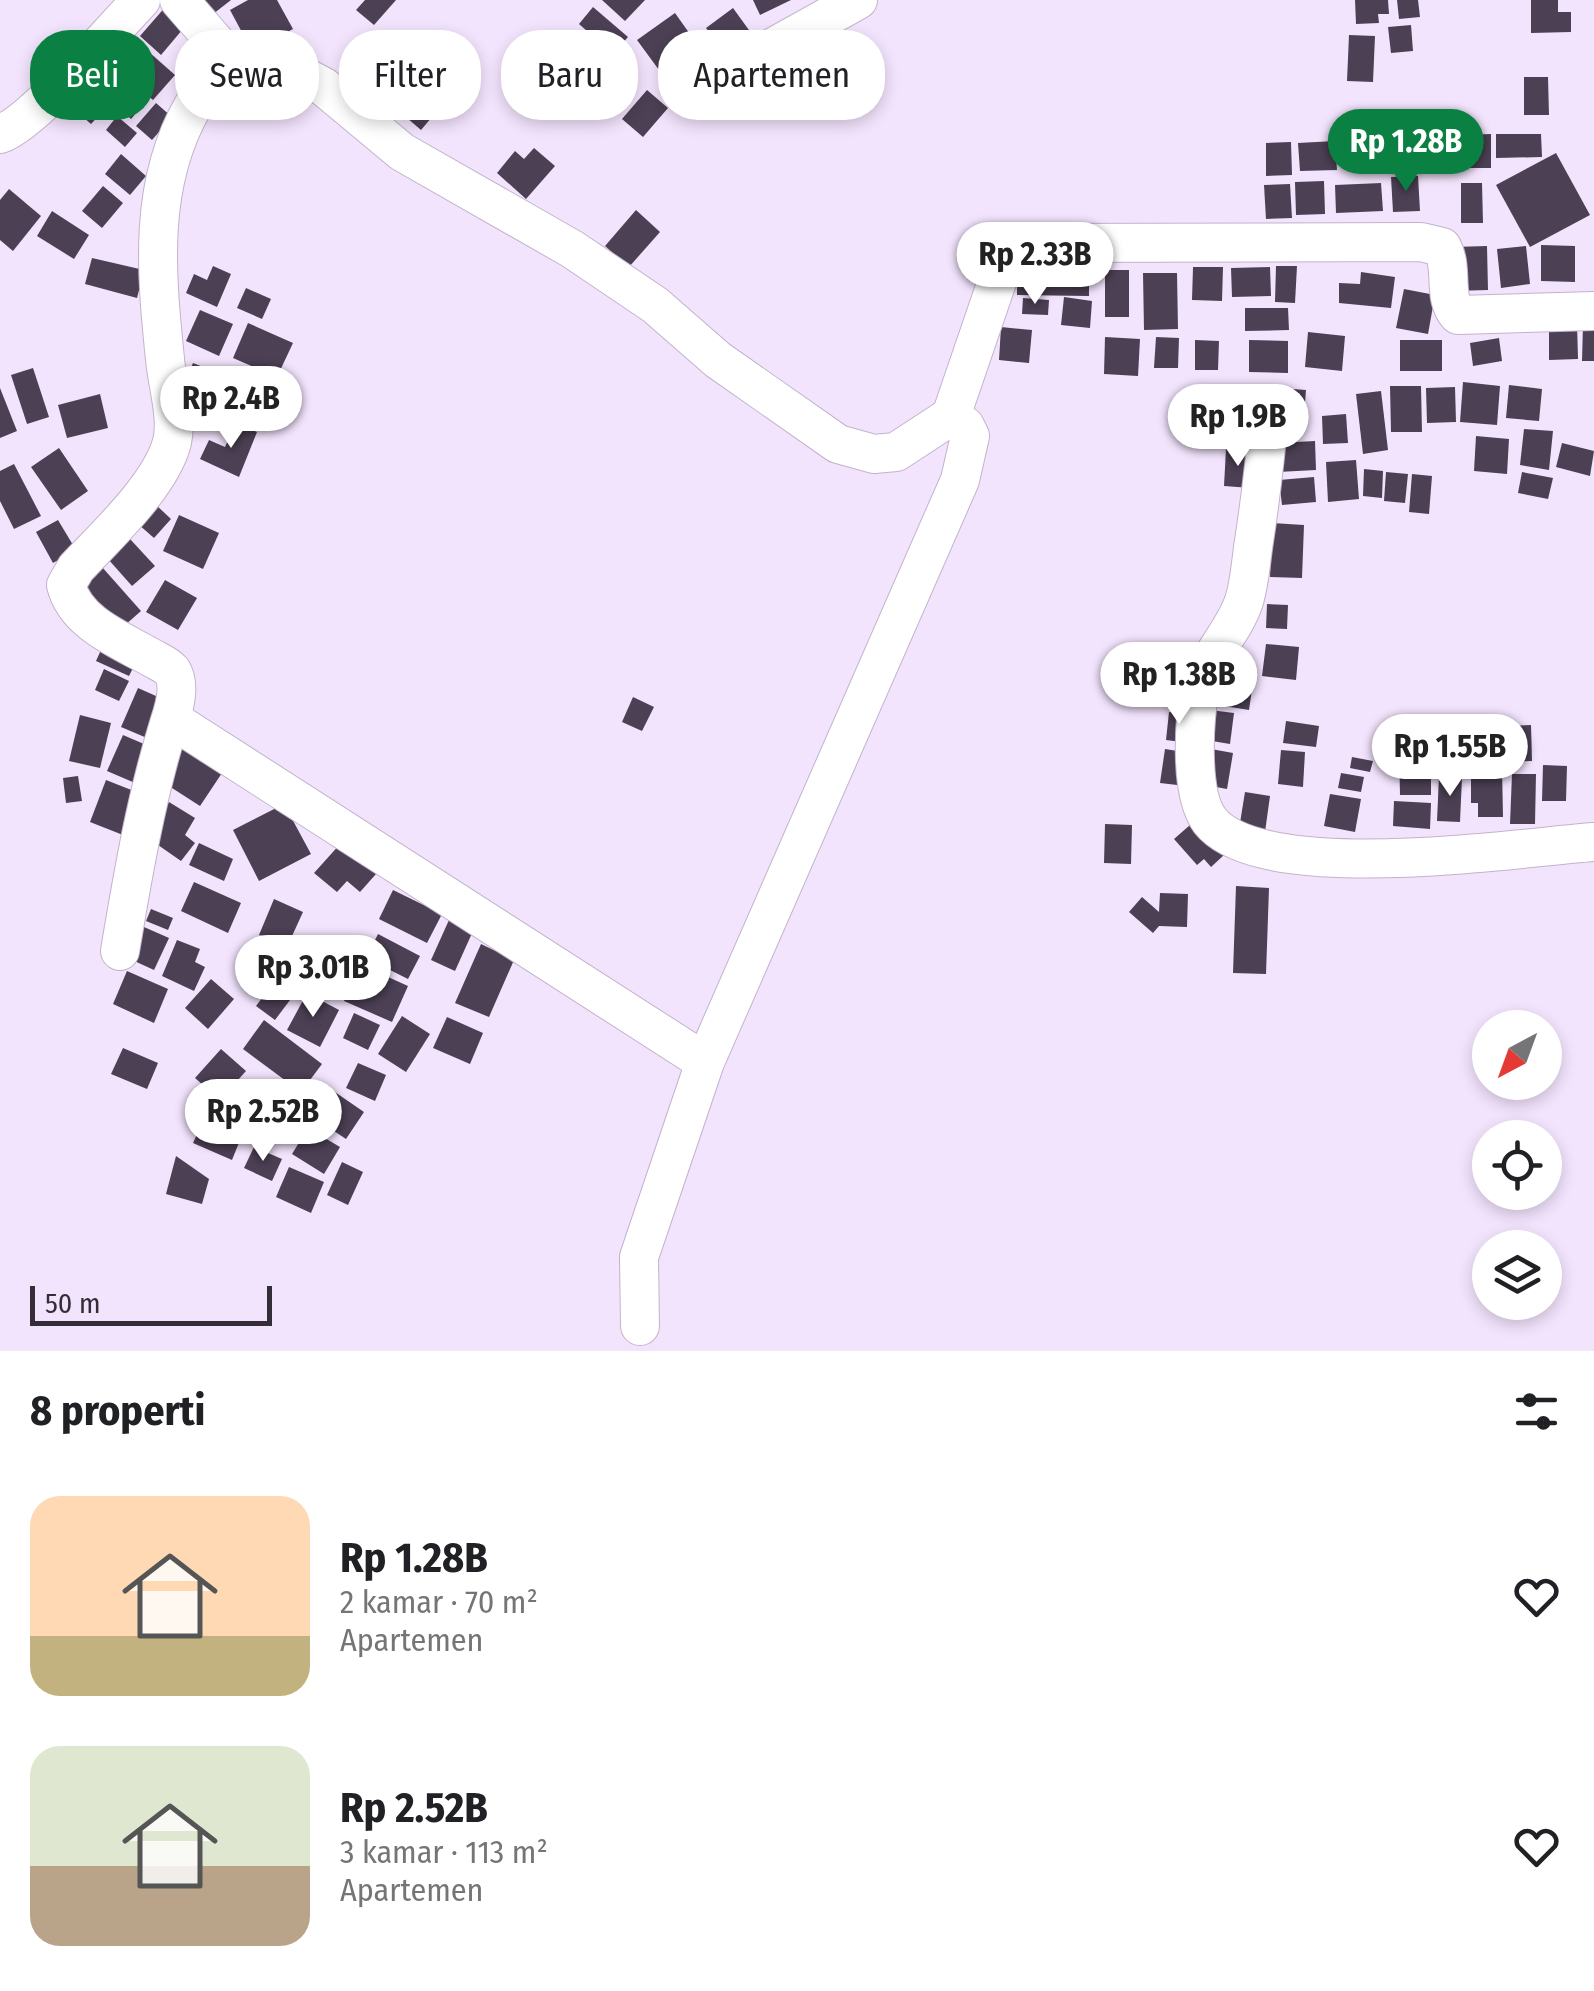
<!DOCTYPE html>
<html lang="id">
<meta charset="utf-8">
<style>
body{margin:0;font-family:"Fira Sans Condensed",sans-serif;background:#f2f2f2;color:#202124;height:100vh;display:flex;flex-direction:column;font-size:38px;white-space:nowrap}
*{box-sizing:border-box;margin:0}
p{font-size:32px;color:#757577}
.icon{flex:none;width:55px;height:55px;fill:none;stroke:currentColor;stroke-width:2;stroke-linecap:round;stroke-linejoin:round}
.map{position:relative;height:1351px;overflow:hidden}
.details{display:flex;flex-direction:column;background:#fff;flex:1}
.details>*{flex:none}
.top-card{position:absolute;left:30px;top:30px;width:1000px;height:90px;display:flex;gap:20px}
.needle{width:65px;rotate:221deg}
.fabs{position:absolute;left:1472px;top:1010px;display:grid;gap:20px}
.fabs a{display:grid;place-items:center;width:90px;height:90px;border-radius:50%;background:#fff;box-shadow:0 5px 15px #0003;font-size:50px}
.scale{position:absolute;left:30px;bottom:25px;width:242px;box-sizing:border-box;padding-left:10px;border:5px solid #322d36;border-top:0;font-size:28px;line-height:35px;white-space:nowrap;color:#322d36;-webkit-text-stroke:8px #f3e4fd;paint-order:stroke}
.price{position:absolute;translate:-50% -85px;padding:0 22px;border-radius:35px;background:#fff;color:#222;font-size:32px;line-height:65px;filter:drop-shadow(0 2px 5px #0008)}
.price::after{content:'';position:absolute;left:50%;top:60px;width:30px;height:22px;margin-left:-15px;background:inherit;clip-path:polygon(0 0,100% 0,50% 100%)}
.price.on{background:#0b8043;color:#fff}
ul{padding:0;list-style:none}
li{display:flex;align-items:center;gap:30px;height:250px;padding:0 30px}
li span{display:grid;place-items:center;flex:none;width:280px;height:200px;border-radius:30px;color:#555}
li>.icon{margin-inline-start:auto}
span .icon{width:120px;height:120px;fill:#fffc;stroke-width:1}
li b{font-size:42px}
h2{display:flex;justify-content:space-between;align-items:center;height:120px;padding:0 30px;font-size:42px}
.pill{padding:0 35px;border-radius:40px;background:#fff;box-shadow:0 5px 15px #0003;font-size:35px;line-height:90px}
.pill.on{background:#0b8043;color:#fff}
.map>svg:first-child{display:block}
</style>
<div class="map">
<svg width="1594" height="1351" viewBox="0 0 1594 1351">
<rect width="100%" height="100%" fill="#f3e4fd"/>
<g fill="#4c4054">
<polygon points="193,0 231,0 208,18"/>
<polygon points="248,0 277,0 293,29 252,51 230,10"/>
<polygon points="365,0 396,0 374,25 356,10"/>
<polygon points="602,0 645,0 625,21"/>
<polygon points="753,0 791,0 760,15"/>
<polygon points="1355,0 1388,0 1389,14 1378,14 1379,23 1356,24"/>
<polygon points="1397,0 1418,0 1420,17 1399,19"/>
<polygon points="1531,0 1558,0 1558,12 1571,12 1571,32 1531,33"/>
<polygon points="167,5 188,23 161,55 140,36"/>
<polygon points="593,7 628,37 613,54 579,24"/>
<polygon points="733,8 754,37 727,56 706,28"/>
<polygon points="675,13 697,44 659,70 637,40"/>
<polygon points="1411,25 1413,51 1391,53 1388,27"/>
<polygon points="1349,35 1375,36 1373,82 1347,81"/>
<polygon points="141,45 175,75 153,100 119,71"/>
<polygon points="372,76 401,101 383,123 353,97"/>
<polygon points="1524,77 1548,77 1549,115 1524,115"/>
<polygon points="76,80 107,107 91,124 60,97"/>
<polygon points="428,80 448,98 421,130 400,112"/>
<polygon points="120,82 144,104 131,119 107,97"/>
<polygon points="647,90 668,108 643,137 622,119"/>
<polygon points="156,103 172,117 152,140 136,126"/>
<polygon points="117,116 137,133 125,147 106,130"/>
<polygon points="1377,127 1378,171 1354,171 1352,128"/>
<polygon points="1491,134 1491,168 1465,168 1464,135"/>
<polygon points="1496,134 1541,134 1542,157 1496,158"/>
<rect x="1429" y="135" width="22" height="29"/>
<polygon points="1413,139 1416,169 1394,171 1390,142"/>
<polygon points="1335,141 1337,170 1300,171 1298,143"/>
<polygon points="1291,142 1292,175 1266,176 1266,143"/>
<polygon points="534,148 555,166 526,199 497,173 515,151 524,159"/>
<polygon points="1556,153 1590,215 1530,247 1496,185"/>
<polygon points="121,154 146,176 130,195 105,174"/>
<polygon points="1418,176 1420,211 1393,212 1391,177"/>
<polygon points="1324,181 1325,214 1296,215 1295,182"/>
<polygon points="1381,183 1383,211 1336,213 1335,185"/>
<polygon points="1461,183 1482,183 1483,223 1461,223"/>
<polygon points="1290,184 1292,218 1266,219 1264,185"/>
<polygon points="103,186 123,203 102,228 82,211"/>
<polygon points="9,189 41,216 13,251 0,240 0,200"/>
<polygon points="636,210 660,232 629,267 605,246"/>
<polygon points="52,211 89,235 74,259 37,236"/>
<polygon points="1541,245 1575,246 1575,282 1541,281"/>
<polygon points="1487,246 1488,290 1454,291 1453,247"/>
<polygon points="1526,246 1530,284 1501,288 1497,249"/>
<polygon points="92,258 144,270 137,298 85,284"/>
<polygon points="1017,262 1089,263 1089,296 1017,295"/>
<polygon points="213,266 231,274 217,307 186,293 194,274 207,280"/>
<polygon points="1276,266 1297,266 1295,303 1275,302"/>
<polygon points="1193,267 1223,267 1222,301 1192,300"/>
<polygon points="1270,267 1271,296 1232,297 1231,268"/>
<rect x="1105" y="270" width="24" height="47"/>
<polygon points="1361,272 1395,277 1391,308 1339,303 1339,283 1360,284"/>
<polygon points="1143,273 1177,273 1178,329 1144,330"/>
<polygon points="246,288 271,299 262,319 237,308"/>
<polygon points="1404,289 1435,295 1428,334 1396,328"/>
<polygon points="1064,297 1092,301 1090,328 1061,325"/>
<polygon points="1023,298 1049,300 1048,315 1022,314"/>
<polygon points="1245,308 1288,308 1289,330 1245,331"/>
<polygon points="200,310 233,324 219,356 186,341"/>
<polygon points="248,323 293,343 277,377 233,358"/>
<polygon points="1549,323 1577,323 1578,359 1549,360"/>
<polygon points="1583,324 1594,325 1594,361 1582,361"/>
<polygon points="1001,327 1032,330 1029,363 999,360"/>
<polygon points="1308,332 1345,336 1342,371 1305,367"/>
<polygon points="1105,337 1140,339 1138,376 1104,374"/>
<polygon points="1156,337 1179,338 1178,368 1154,368"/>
<polygon points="1499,338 1502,361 1473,366 1470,343"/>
<polygon points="1195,340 1219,341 1218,370 1195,370"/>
<polygon points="1249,340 1288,341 1288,373 1249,372"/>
<rect x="1400" y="340" width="42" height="31"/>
<polygon points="193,363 233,379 220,410 180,394"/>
<polygon points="33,368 49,417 27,424 11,375"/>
<polygon points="1463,382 1500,386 1497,425 1460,422"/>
<polygon points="1231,385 1262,388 1258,429 1228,426"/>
<polygon points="1509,385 1542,389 1539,421 1506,418"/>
<polygon points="1390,386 1421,386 1422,432 1391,432"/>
<polygon points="1455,387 1456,422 1427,423 1426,388"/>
<polygon points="0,388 17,431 0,438"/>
<polygon points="1279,388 1306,390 1303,427 1276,425"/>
<polygon points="1381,391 1388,450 1363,454 1356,394"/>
<polygon points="100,394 108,428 67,438 58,405"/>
<polygon points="1346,414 1348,443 1323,444 1322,416"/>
<polygon points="236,423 257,432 239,477 200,459 209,440 225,447"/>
<polygon points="1524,429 1553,431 1549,470 1520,465"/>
<polygon points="1476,436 1509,439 1507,474 1474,471"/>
<polygon points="1315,441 1316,470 1278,472 1277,443"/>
<polygon points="1562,443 1594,451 1590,476 1556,467"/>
<polygon points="59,448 88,491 61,510 31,467"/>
<polygon points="1226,449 1253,451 1251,488 1224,486"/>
<polygon points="1356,460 1359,499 1328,502 1326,462"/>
<polygon points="14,464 41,516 14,529 0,501 0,471"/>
<polygon points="1364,469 1383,471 1382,498 1363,496"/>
<polygon points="1386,472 1408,474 1405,503 1384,501"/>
<polygon points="1522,472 1553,478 1548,499 1518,493"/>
<polygon points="1412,474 1432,476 1429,514 1409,512"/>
<polygon points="1314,477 1316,502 1282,505 1279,480"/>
<polygon points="155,504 171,519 154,538 138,524"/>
<polygon points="179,515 219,533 203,569 163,551"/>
<polygon points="58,520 76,550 53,563 36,532"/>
<polygon points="1272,523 1304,525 1302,578 1270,577"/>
<polygon points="130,539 155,566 132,586 108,559"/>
<polygon points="102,567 141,611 116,633 78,589"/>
<polygon points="165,580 197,598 178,630 146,612"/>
<polygon points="1267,604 1288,605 1287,629 1266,628"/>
<polygon points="105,641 139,656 129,676 96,661"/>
<polygon points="1266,644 1299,647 1296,680 1262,676"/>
<polygon points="104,669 129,681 119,701 95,690"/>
<polygon points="1229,672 1254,676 1249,710 1224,706"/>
<polygon points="138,688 165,700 147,738 121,727"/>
<polygon points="633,697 654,707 642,731 622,722"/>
<polygon points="1210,710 1234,713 1230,744 1206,740"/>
<polygon points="1169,712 1193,715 1189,743 1166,740"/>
<polygon points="80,715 111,723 100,768 69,761"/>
<polygon points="1286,721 1319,726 1316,747 1283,743"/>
<polygon points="1531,725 1532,761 1507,762 1506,726"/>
<polygon points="123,735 151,747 135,783 107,771"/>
<polygon points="181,745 222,773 200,806 158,779"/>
<polygon points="1165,749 1190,753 1186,786 1160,783"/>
<polygon points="1211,749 1233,753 1227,789 1205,785"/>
<polygon points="1281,750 1305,752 1303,787 1278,784"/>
<polygon points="1399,750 1431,751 1431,795 1400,795"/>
<polygon points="1352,757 1373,761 1370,772 1350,768"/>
<polygon points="1543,765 1567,766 1566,801 1542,801"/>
<polygon points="1471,768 1502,768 1503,817 1478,817 1478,803 1471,803"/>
<polygon points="1341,773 1364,777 1361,792 1338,788"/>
<polygon points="1512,774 1536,774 1535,824 1510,824"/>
<polygon points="78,776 82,801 66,803 63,778"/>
<polygon points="1439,776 1462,777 1460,822 1437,821"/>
<polygon points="106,780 139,793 123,835 90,822"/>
<polygon points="1245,792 1270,796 1265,832 1239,829"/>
<polygon points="1330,794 1361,799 1355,832 1324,826"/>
<polygon points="1394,801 1431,803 1430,829 1393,826"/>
<polygon points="169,802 195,818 185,835 195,843 181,861 148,838"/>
<polygon points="284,804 311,854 259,881 233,830"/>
<polygon points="1198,818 1224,855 1211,867 1204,859 1197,865 1174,839"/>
<polygon points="1105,824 1132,825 1131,864 1104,863"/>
<polygon points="199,843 233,859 224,881 189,865"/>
<polygon points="341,843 376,874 360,892 347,881 337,892 314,873"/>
<polygon points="194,882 241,903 228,933 181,911"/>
<polygon points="1236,886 1269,888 1266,974 1233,973"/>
<polygon points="393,890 442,914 427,943 379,919"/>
<polygon points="1160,893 1188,894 1187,927 1159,926 1153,933 1129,912 1142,897 1159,912"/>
<polygon points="274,899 303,912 287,947 259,935"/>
<polygon points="151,909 173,918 168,930 146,921"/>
<polygon points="449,920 473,931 455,971 431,960"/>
<polygon points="144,927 169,938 154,970 130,959"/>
<polygon points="378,934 420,956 408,979 366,958"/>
<polygon points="177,940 200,949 195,962 205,967 194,991 162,976"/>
<polygon points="481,944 514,960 489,1017 455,1003"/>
<polygon points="127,971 168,989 154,1023 113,1004"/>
<polygon points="356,973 383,986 388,977 408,986 392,1022 344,1001"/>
<polygon points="277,978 296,992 275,1020 256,1006"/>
<polygon points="211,979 234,999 208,1029 185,1008"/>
<polygon points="307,993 339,1010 320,1047 287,1030"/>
<polygon points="354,1013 380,1025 368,1050 343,1038"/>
<polygon points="402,1016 430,1034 406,1072 378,1054"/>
<polygon points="447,1017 483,1033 470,1064 433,1048"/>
<polygon points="264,1020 322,1064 301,1092 243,1049"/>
<polygon points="123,1048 158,1063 147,1089 111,1074"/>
<polygon points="221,1049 246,1071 220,1100 195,1078"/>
<polygon points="358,1063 386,1075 375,1101 346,1088"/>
<polygon points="329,1088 364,1112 346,1139 310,1115"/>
<polygon points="266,1101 296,1114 284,1140 254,1126"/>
<polygon points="204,1119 242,1135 232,1160 193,1143"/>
<polygon points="308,1128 340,1147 324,1174 292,1154"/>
<polygon points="254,1147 282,1159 272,1181 244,1168"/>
<polygon points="176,1156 209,1179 202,1204 166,1194"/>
<polygon points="342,1162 363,1172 348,1205 327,1195"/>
<polygon points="289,1167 324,1182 311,1213 276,1197"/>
</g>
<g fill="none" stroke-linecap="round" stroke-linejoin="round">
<defs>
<g id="street">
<path d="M232 61 290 69 324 87 402 152 572 249 655 305 718 360 838 444 874 454 896 452 951 416 1002 267 1011 251 1028 243 1421 242 1442 247C1454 268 1442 297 1458 315L1594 311"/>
<polyline points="709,83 858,0"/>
<path d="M0 134C33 123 112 30 141 0"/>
<path d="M1270 406C1266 451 1261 496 1254 541 1251 560 1250 582 1244 601 1234 632 1207 655 1200 688 1194 721 1189 794 1210 821 1262 886 1514 848 1594 842"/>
<polyline points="171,719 705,1062"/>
<path d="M120 951C133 874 146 798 169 724 174 709 181 685 172 671 167 665 159 662 152 658 121 640 76 624 66 585L76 568C106 536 161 485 172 442 178 417 167 384 165 359 156 272 148 184 193 106 204 87 212 72 232 61L179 0"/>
<polyline points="640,1326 639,1257 705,1062 960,480 970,436 965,426 951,416"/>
</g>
</defs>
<use href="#street" stroke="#c2b3cb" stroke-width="40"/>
<use href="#street" stroke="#fff" stroke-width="38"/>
</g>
</svg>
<div class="fabs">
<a><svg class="needle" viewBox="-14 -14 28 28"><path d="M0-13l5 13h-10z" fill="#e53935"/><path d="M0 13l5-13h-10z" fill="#757577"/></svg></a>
<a><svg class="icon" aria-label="locate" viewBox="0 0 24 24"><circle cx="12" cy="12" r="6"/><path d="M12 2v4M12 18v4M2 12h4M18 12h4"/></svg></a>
<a><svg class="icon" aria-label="layers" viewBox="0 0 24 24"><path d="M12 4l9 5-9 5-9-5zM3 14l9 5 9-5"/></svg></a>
</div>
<div class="scale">50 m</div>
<b class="price on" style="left:1406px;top:194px">Rp 1.28B</b>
<b class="price" style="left:1035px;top:307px">Rp 2.33B</b>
<b class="price" style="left:231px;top:451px">Rp 2.4B</b>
<b class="price" style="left:1238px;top:469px">Rp 1.9B</b>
<b class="price" style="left:1179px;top:727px">Rp 1.38B</b>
<b class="price" style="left:1450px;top:799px">Rp 1.55B</b>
<b class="price" style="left:313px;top:1020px">Rp 3.01B</b>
<b class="price" style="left:263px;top:1164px">Rp 2.52B</b>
<div class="top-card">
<a class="pill on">Beli</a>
<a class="pill">Sewa</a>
<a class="pill">Filter</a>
<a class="pill">Baru</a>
<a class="pill">Apartemen</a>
</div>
</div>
<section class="details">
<h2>8 properti<svg class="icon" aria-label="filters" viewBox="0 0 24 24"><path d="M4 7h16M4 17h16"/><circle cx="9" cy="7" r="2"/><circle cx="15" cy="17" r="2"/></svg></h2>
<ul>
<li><span style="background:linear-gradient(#ffd9b3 70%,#c2b280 0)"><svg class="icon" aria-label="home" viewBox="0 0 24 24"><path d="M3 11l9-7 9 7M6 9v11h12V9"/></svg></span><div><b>Rp 1.28B</b><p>2 kamar · 70 m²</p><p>Apartemen</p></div><svg class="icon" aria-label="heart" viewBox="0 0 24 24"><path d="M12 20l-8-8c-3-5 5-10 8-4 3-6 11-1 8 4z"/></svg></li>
<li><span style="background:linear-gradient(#dfe7d0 60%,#b9a48a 0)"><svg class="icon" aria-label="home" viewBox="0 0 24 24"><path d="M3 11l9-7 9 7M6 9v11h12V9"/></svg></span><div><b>Rp 2.52B</b><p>3 kamar · 113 m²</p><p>Apartemen</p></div><svg class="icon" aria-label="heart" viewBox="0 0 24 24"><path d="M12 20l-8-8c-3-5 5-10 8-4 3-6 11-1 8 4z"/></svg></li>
</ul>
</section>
